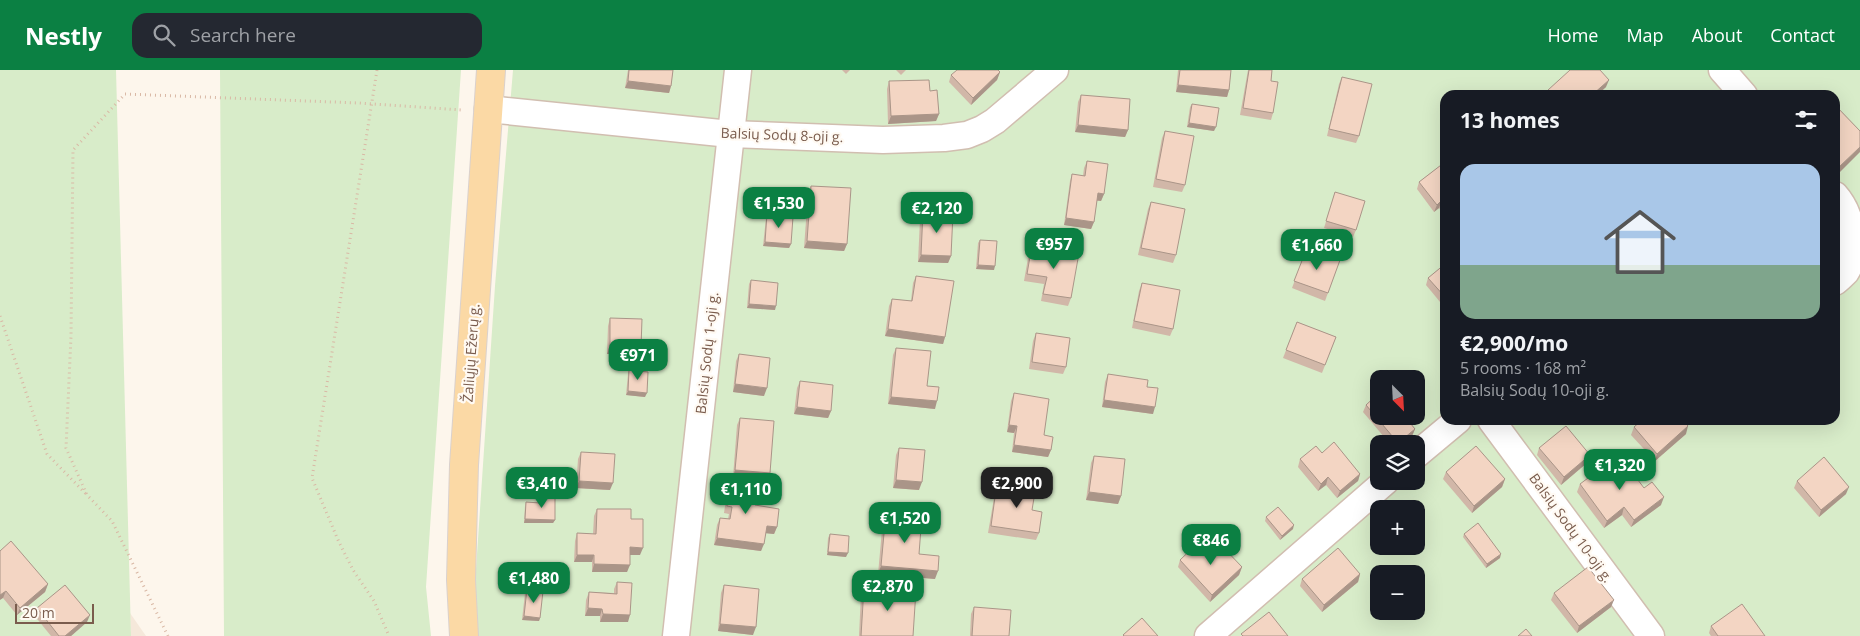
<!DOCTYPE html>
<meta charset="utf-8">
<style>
body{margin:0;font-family:"Open Sans",sans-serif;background:#242831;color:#f1f3f6;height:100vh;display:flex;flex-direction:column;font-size:19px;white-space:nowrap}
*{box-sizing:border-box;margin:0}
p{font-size:16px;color:#9ea1a6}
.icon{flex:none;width:28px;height:28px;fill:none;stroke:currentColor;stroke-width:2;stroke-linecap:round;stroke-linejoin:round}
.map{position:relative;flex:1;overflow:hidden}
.side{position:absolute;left:1440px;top:20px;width:400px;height:335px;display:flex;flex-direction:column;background:#171b24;border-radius:15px;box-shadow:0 5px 20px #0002}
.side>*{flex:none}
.needle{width:32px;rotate:156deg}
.fabs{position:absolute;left:1370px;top:300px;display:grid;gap:10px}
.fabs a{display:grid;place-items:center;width:55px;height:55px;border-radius:10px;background:#171b24;box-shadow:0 5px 20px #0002;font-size:25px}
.scale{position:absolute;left:15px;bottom:12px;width:79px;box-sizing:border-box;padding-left:5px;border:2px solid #7a5c4d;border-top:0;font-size:14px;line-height:18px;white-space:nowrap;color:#7a5c4d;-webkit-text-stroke:4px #fffaf3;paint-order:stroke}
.price{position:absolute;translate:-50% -42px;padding:0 11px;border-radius:10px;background:#0b8043;color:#fff;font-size:16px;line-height:32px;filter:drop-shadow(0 1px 2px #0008)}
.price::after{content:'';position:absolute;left:50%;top:30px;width:15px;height:11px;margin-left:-8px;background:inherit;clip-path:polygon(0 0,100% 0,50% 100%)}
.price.active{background:#222;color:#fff}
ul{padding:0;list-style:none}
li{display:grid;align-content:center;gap:10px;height:265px;padding:0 20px}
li+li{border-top:1px solid #363941}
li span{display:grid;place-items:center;height:155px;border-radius:15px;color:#555}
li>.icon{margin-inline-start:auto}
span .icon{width:90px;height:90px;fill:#fffc;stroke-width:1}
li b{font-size:21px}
h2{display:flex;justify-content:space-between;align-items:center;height:60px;padding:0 20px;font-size:21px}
header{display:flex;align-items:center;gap:30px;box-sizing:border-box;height:70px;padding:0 25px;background:#0b8043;color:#fff}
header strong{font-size:24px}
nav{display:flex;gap:28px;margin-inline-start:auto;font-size:18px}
.search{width:350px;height:45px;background:#242831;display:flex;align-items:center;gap:12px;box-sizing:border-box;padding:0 18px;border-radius:15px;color:#9ea1a6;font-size:19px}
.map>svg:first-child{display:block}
</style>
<header>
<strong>Nestly</strong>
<div class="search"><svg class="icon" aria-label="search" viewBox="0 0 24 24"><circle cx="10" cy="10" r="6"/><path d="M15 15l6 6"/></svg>Search here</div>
<nav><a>Home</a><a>Map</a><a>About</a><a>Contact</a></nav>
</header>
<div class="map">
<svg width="1860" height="566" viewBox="0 0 1860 566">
<rect width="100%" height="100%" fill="#fdf6ec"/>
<polygon fill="#f5e8da" points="130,543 146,566 131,566"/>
<g fill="#d8ecc9" fill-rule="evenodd">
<polygon points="0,0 116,0 131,566 0,566"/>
<polygon points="220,0 461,0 426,517 431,566 224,566"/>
<path d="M513 0H1860V566H475L476 499 495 216ZM1445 25H1835V350H1445ZM1379 309H1416V346H1379ZM1379 374H1416V411H1379ZM1379 439H1416V476H1379ZM1379 504H1416V541H1379Z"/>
</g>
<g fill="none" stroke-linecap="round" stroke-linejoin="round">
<defs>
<g id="minor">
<polyline points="1722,0 1744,25"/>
<polyline points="488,39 730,64 883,70 944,68 967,65 982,59 995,51 1055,0"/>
<path d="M1835 125C1851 143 1860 180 1846 202 1843 205 1839 209 1835 212"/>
<polyline points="1491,350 1651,566"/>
<polyline points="1416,385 1458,350"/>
<polyline points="676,566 738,0"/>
<polyline points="1208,566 1386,411"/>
</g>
<polyline id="major" points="464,566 461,510 464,395 491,0"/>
</defs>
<use href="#minor" stroke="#d1beb0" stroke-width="29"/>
<use href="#major" stroke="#dad1cd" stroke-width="30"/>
<g stroke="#d9b8a5" stroke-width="3" stroke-dasharray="1 4" stroke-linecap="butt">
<polyline points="377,0 312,408 338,470 353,500 374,531 389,566"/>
<polyline points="0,246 47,384 86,424"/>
<polyline points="168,566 112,451 87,425 66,378 71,266 73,80 125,24 359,33 462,40"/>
</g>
<use href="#minor" stroke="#fff" stroke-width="26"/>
<use href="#major" stroke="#fbd9a5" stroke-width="28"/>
</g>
<g fill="#d1b7a8">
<polygon points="628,0 673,0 671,16 669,23 625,18"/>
<polygon points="842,0 850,0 846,4"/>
<polygon points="896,0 906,0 901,5"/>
<polygon points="1178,0 1231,0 1229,20 1227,27 1176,22"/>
<polygon points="1248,0 1272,0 1271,11 1273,43 1271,50 1240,45"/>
<polygon points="1000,2 997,10 971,35 949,12 951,5"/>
<polygon points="1342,7 1359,66 1356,73 1327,66 1339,14"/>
<polygon points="889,11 930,21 939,44 936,51 888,54 887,19"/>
<polygon points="1606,17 1597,25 1546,25 1548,20"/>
<polygon points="1081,25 1128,60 1125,67 1075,62 1078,32"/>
<polygon points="1192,34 1214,61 1187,57 1190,37"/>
<polygon points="1835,35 1860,61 1836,106 1835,105"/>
<polygon points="1165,61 1185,115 1182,122 1153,117 1162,68"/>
<polygon points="1087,91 1104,124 1101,131 1097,131 1094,152 1091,159 1064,155 1070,111 1072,104 1083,106 1084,98"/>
<polygon points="1445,92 1445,145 1439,138 1434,142 1417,119 1419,112"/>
<polygon points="811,116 847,174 844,181 804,178 808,123"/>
<polygon points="1335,122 1356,160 1353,167 1324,158"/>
<polygon points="1151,132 1176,185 1173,193 1138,185 1148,139"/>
<polygon points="923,142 951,186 948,193 918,192 920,149"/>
<polygon points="767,144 791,174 789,178 763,176 766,148"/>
<polygon points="980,170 994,200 976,199 978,173"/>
<polygon points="1032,175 1071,228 1068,236 1041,231 1044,214 1024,211 1029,182"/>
<polygon points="1307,178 1340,190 1325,231 1292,218"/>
<polygon points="1445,194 1445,238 1426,215 1428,208"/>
<polygon points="916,206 945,267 943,274 885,266 889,236 892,229 911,231 913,213"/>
<polygon points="751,210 775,240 747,238 749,214"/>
<polygon points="1142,213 1173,259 1170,266 1132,258 1139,221"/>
<polygon points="610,248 638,284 607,284 608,256"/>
<polygon points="1297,252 1336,267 1322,303 1283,288"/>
<polygon points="1036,263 1066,297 1063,304 1029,299 1033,271"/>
<polygon points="896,278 927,316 935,339 888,334 893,285"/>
<polygon points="739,284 764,326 733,322 736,291"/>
<polygon points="629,300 645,327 626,325 628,304"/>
<polygon points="1108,304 1147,317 1153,344 1102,337 1105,312"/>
<polygon points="800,311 831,341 828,348 794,344 797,318"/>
<polygon points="1014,323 1044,365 1051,380 1048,387 1012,382 1014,363 1007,362 1011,331"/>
<polygon points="1366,335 1379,346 1412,346 1411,349 1409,351 1415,359 1412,366 1403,374 1390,374 1363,342"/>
<polygon points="740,348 770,403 767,410 733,407 737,355"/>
<polygon points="1634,357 1686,364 1655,391 1631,365"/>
<polygon points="899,378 919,420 893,418 896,385"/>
<polygon points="1539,378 1590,385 1588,392 1561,415 1537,385"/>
<polygon points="581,382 610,420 576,418 578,389"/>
<polygon points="1322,383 1360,404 1358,411 1337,428 1326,415 1318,421 1298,397 1300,389"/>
<polygon points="1094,386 1121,426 1118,434 1086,430 1091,393"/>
<polygon points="1446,402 1505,409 1502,417 1472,443 1443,409"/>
<polygon points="730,409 755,435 777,457 774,464 765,463 761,481 714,475 717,455 720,448 728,449 729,444 724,443 728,416"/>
<polygon points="1797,411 1846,424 1819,447 1794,418"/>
<polygon points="1009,412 1039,463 1036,470 988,463 994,428 996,420 1006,422"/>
<polygon points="1580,414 1644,418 1661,435 1631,457 1622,445 1604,458 1577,422"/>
<polygon points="540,425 555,450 553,453 524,453 525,436 526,432 538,433"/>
<polygon points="597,439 631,449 640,485 630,485 627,502 592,502 592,492 574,492 575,471 577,463 593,464 594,446"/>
<polygon points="886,442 919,484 935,509 878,504 883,449"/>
<polygon points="1266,447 1293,459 1280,470 1265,451"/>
<polygon points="830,464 846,487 827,485 828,468"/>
<polygon points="1464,464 1500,488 1486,498 1463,467"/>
<polygon points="0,481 48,514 45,522 17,545 3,528"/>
<polygon points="1213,484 1242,497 1239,505 1210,532 1178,497 1180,490"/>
<polygon points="1360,504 1358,512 1322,542 1300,516 1302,509"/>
<polygon points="617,512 628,552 600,552 600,546 585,546 586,530 589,522 614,523 614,519"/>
<polygon points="724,515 753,565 718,561 721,523"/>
<polygon points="864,517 913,566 859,566 861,524"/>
<polygon points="527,519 540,548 539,551 522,550 525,523"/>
<polygon points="1554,523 1611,537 1577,563 1551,530"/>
<polygon points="974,537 1009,566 970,566 971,544"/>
<polygon points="37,538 87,552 71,566 51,566 34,545"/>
<polygon points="1711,556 1765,566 1711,566 1709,563"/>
</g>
<g fill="#aa9588">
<polygon points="1000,2 997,10 971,35 973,28"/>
<polygon points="1609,10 1606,17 1597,25 1592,25"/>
<polygon points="628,11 671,16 669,23 625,18"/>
<polygon points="1178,15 1229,20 1227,27 1176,22"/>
<polygon points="939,44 936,51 888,54 891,46"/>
<polygon points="1189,53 1216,57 1214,61 1187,57"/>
<polygon points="1078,55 1128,60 1125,67 1075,62"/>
<polygon points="1860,77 1860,82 1836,106 1838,98"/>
<polygon points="1098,123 1104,124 1101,131 1095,130"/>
<polygon points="1442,130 1439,138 1434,142 1437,135"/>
<polygon points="1066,148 1094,152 1091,159 1064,155"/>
<polygon points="807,171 847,174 844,181 804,178"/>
<polygon points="765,172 791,174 789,178 763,176"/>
<polygon points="921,185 951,186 948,193 918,192"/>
<polygon points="978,195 995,196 994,200 976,199"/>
<polygon points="749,234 776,236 775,240 747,238"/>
<polygon points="888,259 945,267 943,274 885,266"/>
<polygon points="610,276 641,277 638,284 607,284"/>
<polygon points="735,314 767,318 764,326 733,322"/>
<polygon points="628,321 647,323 645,327 626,325"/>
<polygon points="891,327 937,331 935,339 888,334"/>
<polygon points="1104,330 1155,337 1153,344 1102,337"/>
<polygon points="797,337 831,341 828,348 794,344"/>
<polygon points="1408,346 1412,346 1411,349 1403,355 1406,348"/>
<polygon points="1009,355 1017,356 1014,363 1007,362"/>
<polygon points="1688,356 1686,364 1655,391 1657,384"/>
<polygon points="1415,359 1412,366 1403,374 1398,374"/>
<polygon points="1014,375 1051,380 1048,387 1012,382"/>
<polygon points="1590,385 1588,392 1561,415 1564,407"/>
<polygon points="735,400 770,403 767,410 733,407"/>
<polygon points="1360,404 1358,411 1337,428 1340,421"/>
<polygon points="1328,407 1326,415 1318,421 1321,414"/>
<polygon points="1505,409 1502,417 1472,443 1474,436"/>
<polygon points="896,410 922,412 919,420 893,418"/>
<polygon points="579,411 613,413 610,420 576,418"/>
<polygon points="1849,417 1846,424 1819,447 1821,440"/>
<polygon points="1089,422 1121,426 1118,434 1086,430"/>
<polygon points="1664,427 1661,435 1631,457 1634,450"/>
<polygon points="1624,437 1622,445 1604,458 1607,451"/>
<polygon points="525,449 555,450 553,453 524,453"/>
<polygon points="1294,455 1293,459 1280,470 1282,466"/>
<polygon points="767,456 777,457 774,464 764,463"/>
<polygon points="717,468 764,474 761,481 714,475"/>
<polygon points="630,477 643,478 640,485 628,485"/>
<polygon points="828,482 848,483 846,487 827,485"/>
<polygon points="1501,484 1500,488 1486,498 1487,494"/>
<polygon points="577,485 594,485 592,492 574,492"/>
<polygon points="594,494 630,495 627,502 592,502"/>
<polygon points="881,496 938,501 935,509 878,504"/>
<polygon points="1242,497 1239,505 1210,532 1212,525"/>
<polygon points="1360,504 1358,512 1322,542 1324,535"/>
<polygon points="48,514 45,522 17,545 20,538"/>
<polygon points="6,521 3,528 0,530 0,525"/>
<polygon points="1614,530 1611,537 1577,563 1579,556"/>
<polygon points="588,538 602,539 600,546 585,546"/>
<polygon points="603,544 630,545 628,552 600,552"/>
<polygon points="90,545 87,552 71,566 65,566"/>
<polygon points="524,546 540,548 539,551 522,550"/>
<polygon points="720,554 756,557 753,565 718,561"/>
</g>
<g fill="#f3d5c3" stroke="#aa9588">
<polygon points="629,0 673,0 671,16 628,11"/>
<polygon points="957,0 998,0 1000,2 973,28 951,5"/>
<polygon points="1180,0 1231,0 1229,20 1178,15"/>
<polygon points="1249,0 1272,0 1271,11 1278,12 1273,43 1243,38"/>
<polygon points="1570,0 1600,0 1609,10 1592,25 1552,25 1548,20"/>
<polygon points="1342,7 1372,14 1359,66 1329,59"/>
<polygon points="929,10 930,21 937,20 939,44 891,46 889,11"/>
<polygon points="1081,25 1130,29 1128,60 1078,55"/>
<polygon points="1192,34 1219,38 1216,57 1189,53"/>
<polygon points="1835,35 1860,61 1860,77 1838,98 1835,95"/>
<polygon points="1165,61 1194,66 1185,115 1156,109"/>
<polygon points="1087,91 1108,94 1104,124 1098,123 1094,152 1066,148 1072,104 1085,106"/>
<polygon points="1445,92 1445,134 1442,130 1437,135 1419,112"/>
<polygon points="811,116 851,118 847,174 807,171"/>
<polygon points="1335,122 1365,131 1356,160 1326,151"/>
<polygon points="1151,132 1185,139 1176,185 1141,178"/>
<polygon points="923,142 953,143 951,186 921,185"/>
<polygon points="767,144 793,147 791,174 765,172"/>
<polygon points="980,170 997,171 995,196 978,195"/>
<polygon points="1032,175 1079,183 1071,228 1043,224 1047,207 1027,204"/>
<polygon points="1307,178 1340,190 1328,223 1294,211"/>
<polygon points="1445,194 1445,227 1428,208"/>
<polygon points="916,206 954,211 945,267 888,259 892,229 912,231"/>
<polygon points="751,210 778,213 776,236 749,234"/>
<polygon points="1142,213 1180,220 1173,259 1134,251"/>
<polygon points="610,248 642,249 641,277 610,276"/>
<polygon points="1297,252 1336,267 1325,295 1286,280"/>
<polygon points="1036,263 1070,268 1066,297 1032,292"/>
<polygon points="896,278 931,281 927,316 939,317 937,331 891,327"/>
<polygon points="739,284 770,288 767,318 735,314"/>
<polygon points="629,300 648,302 647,323 628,321"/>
<polygon points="1108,304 1148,310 1147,317 1158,318 1155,337 1104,330"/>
<polygon points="800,311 833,315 831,341 797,337"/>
<polygon points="1014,323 1049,329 1044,365 1053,367 1051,380 1014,375 1017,356 1009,355"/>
<polygon points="1379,323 1379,346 1408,346 1406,348 1415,359 1398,373 1366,335"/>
<polygon points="740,348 774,351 770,403 735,400"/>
<polygon points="1642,350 1683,350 1688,356 1657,384 1634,357"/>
<polygon points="1566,356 1590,385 1564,407 1539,378"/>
<polygon points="1334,372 1360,404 1340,421 1328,407 1321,414 1300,389 1316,376 1322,383"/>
<polygon points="1476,376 1505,409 1474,436 1446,402"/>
<polygon points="899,378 925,380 922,412 896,410"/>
<polygon points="581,382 615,384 613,413 579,411"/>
<polygon points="1619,385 1644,418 1652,412 1664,427 1634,450 1624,437 1607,451 1580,414"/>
<polygon points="1094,386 1125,389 1121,426 1089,422"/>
<polygon points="1824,387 1849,417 1821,440 1797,411"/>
<polygon points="730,409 758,412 755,435 779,439 777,457 767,456 764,474 717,468 720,448 730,449 732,437 727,436"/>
<polygon points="1009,412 1036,416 1032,440 1042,442 1039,463 991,456 996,420 1008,422"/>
<polygon points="540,425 555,426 555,450 525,449 526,432 540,433"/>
<polygon points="1278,437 1294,455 1282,466 1266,447"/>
<polygon points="597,439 631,439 631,449 643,449 643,478 630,477 630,495 594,494 594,485 577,485 577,463 596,464"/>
<polygon points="886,442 922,445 919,484 939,486 938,501 881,496"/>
<polygon points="1478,453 1501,484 1487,494 1464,464"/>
<polygon points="830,464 849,466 848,483 828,482"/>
<polygon points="1201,470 1213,484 1222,476 1242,497 1212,525 1180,490"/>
<polygon points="11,471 48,514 20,538 6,521 0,525 0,481"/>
<polygon points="1338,478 1360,504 1324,535 1302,509"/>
<polygon points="1588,497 1614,530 1579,556 1554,523"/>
<polygon points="617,512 632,513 630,545 603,544 602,539 588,538 589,522 617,524"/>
<polygon points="65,515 90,545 65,566 59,566 37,538"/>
<polygon points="724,515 759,519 756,557 720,554"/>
<polygon points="864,517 916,520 913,566 861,566"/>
<polygon points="527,519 543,521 540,548 524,546"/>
<polygon points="1742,534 1765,566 1718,566 1711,556"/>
<polygon points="974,537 1011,540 1009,566 972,566"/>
<polygon points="1269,542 1288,566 1243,566 1241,564"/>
<polygon points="1142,548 1158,566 1124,566 1123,565"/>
<polygon points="1526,559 1532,566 1518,566"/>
</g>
<g text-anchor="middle" stroke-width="4.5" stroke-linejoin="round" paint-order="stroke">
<g font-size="14" fill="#7a5c4d" stroke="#fffaf3">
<text transform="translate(782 65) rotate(2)" y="5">Balsių Sodų 8-oji g.</text>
<text transform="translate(471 283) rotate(-86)" y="5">Žaliųjų Ežerų g.</text>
<text transform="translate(707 283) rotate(-84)" y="5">Balsių Sodų 1-oji g.</text>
<text transform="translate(1571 458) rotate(54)" y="5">Balsių Sodų 10-oji g.</text>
</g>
</g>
</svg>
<div class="fabs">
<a><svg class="needle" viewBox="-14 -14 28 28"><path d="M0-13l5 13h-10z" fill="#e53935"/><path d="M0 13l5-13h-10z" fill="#9ea1a6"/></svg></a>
<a><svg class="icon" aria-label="layers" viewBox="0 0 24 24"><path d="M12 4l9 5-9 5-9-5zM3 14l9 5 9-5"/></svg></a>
<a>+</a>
<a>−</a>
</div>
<div class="scale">20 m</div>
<b class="price" style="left:779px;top:159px">€1,530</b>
<b class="price" style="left:937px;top:164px">€2,120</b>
<b class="price" style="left:1054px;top:200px">€957</b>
<b class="price" style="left:1317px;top:201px">€1,660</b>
<b class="price" style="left:638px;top:311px">€971</b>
<b class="price" style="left:1620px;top:421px">€1,320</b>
<b class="price" style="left:542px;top:439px">€3,410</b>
<b class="price active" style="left:1017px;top:439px">€2,900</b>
<b class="price" style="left:746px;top:445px">€1,110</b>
<b class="price" style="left:905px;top:474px">€1,520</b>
<b class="price" style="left:1211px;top:496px">€846</b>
<b class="price" style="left:534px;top:534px">€1,480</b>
<b class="price" style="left:888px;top:542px">€2,870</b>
<section class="side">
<h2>13 homes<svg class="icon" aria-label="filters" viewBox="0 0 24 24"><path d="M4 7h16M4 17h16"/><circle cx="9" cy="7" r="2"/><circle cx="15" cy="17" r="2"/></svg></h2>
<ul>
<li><span style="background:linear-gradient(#a9c7e8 65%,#7fa58c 0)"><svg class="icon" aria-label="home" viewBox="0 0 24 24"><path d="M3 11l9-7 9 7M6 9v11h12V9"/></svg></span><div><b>€2,900/mo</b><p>5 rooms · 168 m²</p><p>Balsių Sodų 10-oji g.</p></div></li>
</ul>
</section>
</div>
